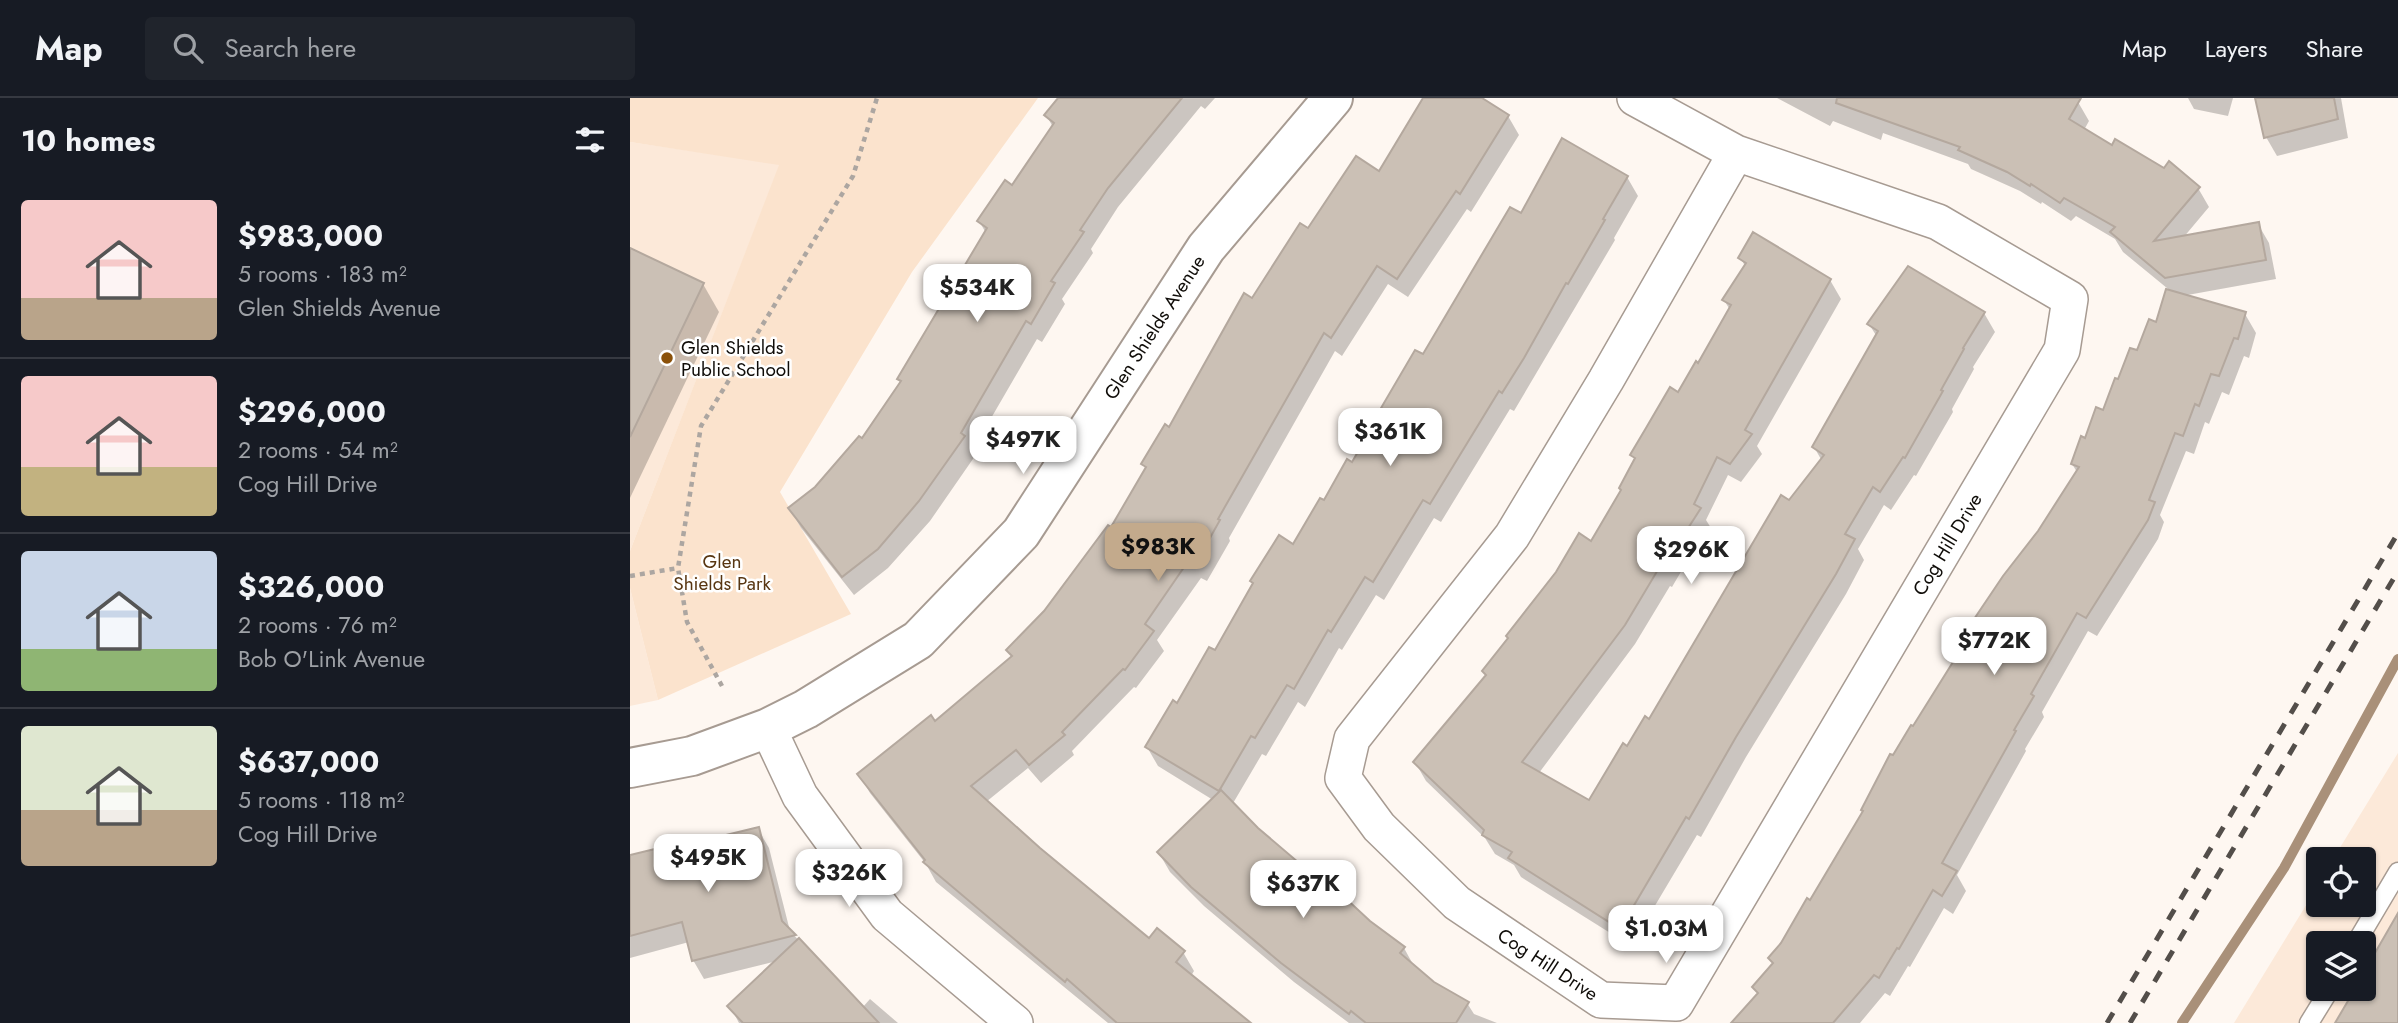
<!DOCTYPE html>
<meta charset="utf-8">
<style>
body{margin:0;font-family:Jost,sans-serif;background:#20242c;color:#f1f3f6;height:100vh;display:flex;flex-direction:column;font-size:26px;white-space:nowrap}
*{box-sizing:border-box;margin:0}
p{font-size:23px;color:#9ea1a6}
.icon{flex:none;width:38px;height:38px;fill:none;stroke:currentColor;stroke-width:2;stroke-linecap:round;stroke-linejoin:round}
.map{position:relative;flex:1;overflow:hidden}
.drawer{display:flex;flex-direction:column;background:#171b24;width:630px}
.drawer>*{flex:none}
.fabs{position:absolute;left:1676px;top:749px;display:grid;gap:14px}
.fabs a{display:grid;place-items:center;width:70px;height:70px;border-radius:7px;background:#171b24;box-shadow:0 2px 5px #0004;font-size:35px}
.price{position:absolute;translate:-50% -60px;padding:0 16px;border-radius:14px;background:#fff;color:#222;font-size:23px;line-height:46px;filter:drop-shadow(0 2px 4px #0008)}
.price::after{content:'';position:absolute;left:50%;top:42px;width:21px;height:16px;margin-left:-10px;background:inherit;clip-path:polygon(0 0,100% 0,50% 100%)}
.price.current{background:#c3aa8c;color:#111}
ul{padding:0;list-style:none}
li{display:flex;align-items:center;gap:21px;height:175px;padding:0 21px}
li+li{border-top:2px solid #363941}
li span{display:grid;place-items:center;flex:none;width:196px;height:140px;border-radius:7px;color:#555}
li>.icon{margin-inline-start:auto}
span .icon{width:84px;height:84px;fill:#fffc;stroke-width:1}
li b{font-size:30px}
h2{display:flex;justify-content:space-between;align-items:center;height:84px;padding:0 21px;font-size:30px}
header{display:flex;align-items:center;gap:42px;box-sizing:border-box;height:98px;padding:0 35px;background:#171b24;border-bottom:2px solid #363941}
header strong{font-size:33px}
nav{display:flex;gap:38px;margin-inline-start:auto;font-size:24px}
.search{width:490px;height:63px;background:#20242c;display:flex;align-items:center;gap:18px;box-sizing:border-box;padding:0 24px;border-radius:7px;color:#9ea1a6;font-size:26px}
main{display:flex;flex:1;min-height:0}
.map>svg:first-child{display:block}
</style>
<header>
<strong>Map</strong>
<div class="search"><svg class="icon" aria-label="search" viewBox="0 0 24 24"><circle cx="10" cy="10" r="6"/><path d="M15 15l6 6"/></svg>Search here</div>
<nav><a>Map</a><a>Layers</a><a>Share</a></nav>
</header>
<main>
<section class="drawer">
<h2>10 homes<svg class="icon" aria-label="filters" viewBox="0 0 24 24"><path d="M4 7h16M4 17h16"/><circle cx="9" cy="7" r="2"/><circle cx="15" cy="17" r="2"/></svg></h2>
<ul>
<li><span style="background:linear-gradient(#f6c9c9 70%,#b9a48a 0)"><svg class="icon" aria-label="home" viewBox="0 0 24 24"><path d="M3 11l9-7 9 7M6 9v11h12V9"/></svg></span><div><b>$983,000</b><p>5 rooms · 183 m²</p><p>Glen Shields Avenue</p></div></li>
<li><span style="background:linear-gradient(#f6c9c9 65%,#c2b280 0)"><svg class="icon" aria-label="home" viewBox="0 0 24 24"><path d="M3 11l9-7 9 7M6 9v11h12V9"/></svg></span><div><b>$296,000</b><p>2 rooms · 54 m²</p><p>Cog Hill Drive</p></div></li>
<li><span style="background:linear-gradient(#c9d6e8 70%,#8fb573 0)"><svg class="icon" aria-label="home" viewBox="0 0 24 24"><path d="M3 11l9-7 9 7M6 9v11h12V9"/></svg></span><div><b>$326,000</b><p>2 rooms · 76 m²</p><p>Bob O'Link Avenue</p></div></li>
<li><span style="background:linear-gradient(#dfe7d0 60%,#b9a48a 0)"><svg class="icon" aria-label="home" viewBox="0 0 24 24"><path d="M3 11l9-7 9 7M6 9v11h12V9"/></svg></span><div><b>$637,000</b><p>5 rooms · 118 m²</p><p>Cog Hill Drive</p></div></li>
</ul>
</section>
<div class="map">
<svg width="1768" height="925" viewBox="0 0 1768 925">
<rect width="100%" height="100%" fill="#fef7f1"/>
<g fill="#fce9d9" fill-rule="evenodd">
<polygon points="0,44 150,66 0,453"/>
<polygon points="0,490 28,602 0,608"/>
<path d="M1768 655V925H1604L1689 786V807H1734V761H1703ZM1689 845H1734V891H1689Z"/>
</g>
<polygon fill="#fbe3cd" points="0,0 408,0 282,174 150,394 221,516 28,602 0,490 0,453 149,67 0,44"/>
<g fill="#0003">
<polygon points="430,0 585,0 575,11 571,8 488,109 461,151 463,155 432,201 435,206 412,244 407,241 342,353 345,358 300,423 258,470 224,497 171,430 160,411 186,391 232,342 271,286 269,281 356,135 349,123 382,89 423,29 416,17"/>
<polygon points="795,0 849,0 878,18 889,37 841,114 837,111 778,199 758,186 712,258 705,253 599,440 600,443 577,483 571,480 527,542 534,553 506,590 504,589 442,653 444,657 411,685 398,670 356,704 409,751 519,842 553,854 564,873 561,878 618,925 478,925 306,784 296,766 240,695 229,676 305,625 383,560 378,552 415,514 482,432 516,372 513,366 540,331 623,202 678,133 749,75"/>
<polygon points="1147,0 1441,0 1448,4 1459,23 1454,32 1482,49 1568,90 1579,109 1553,140 1628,126 1639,145 1646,181 1552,198 1615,216 1626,235 1619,260 1614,258 1599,297 1592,294 1579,326 1575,324 1564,356 1556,353 1530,417 1534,424 1528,441 1467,538 1458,533 1412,614 1414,619 1395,651 1396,653 1327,777 1336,793 1323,816 1314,810 1280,869 1278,868 1260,898 1255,895 1230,925 1107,925 1129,897 1124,889 1144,867 1140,861 1181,805 1264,660 1334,551 1330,545 1410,434 1447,374 1442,366 1474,314 1489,283 1527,226 1543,195 1493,154 1485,141 1446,118 1441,123 1412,104 1411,106 1390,93 1341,71 1338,66 1253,35 1251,42 1203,23 1200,28"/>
<polygon points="1558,0 1603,0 1598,18 1564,11"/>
<polygon points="1627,0 1711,0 1718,40 1647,58 1636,39"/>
<polygon points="997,79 1008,98 984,140 985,142 884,313 880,311 811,424 804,420 754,502 746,497 712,552 709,550 675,609 668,604 636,658 632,656 602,707 626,731 774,850 785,870 803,885 837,905 844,916 867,925 719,925 664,884 574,808 540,774 529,755 583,702 528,668 517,649 585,554 624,487 622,483 664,448 723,366 793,259 891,117"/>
<polygon points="0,152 73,186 89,214 0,400"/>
<polygon points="1110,160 1200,182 1211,201 1127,348 1132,356 1111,384 1098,377 1076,422 1081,430 1064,456 1062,455 1042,489 1040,488 1005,546 909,675 959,704 1020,623 1160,405 1192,363 1184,349 1247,239 1239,226 1354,215 1365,234 1343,269 1344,271 1322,311 1323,314 1286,378 1284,377 1261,412 1254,407 1228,451 1234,462 1216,496 1116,659 1071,739 1067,737 1001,848 891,779 884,767 865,756 855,740 796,683 785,664 857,578 962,445 993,393 1005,362 1002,357 1069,267 1100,212 1094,202 1116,169"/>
<polygon points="128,731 139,750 160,833 232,910 240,901 268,925 109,925 100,908 147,863 74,881 63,862 59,844 0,860 0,759 26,756"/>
</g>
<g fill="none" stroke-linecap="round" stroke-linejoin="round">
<polyline stroke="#a99079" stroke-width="10" points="1552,925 1654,770 1768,561"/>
</g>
<g fill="#cbc0b5" stroke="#b4a89e" stroke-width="2">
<polygon points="428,0 552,0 478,90 450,132 454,134 421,183 425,185 401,226 396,223 331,335 335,338 289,403 248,451 212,479 158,410 185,389 229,338 232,340 271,283 267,281 357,130 347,123 375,82 382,87 424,25 414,17"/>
<polygon points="793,0 852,0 879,17 830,96 826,93 767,181 747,168 701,240 694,235 588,421 590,422 566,465 559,462 515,526 524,533 495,572 493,571 432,634 435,637 399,667 386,652 341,688 410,750 519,840 527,830 555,853 546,864 621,925 487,925 437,881 435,884 293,764 295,762 227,676 301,617 305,623 382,558 376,552 414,513 478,427 481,429 516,369 511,366 535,326 539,329 614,195 622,200 670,125 678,130 726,58 749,73"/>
<polygon points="1207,0 1451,0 1439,21 1482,47 1485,41 1534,70 1539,63 1570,89 1524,143 1629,124 1636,162 1535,180 1480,134 1485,129 1434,100 1430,105 1401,86 1400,88 1377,74 1328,52 1330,49 1206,5"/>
<polygon points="1625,0 1704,0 1708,21 1634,40"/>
<polygon points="932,40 998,78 973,121 975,122 938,186 936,185 894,260 872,295 869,293 800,406 793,402 743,484 735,479 701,534 698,532 664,591 657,587 625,640 621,638 589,693 515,649 543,602 547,605 579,549 585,552 623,485 620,483 649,437 663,446 690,400 694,402 717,361 722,364 753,311 751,310 785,252 793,256 880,109 891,115"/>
<polygon points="1123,134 1201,181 1115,332 1122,336 1100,366 1087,359 1064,406 1071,410 1053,438 1051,437 1031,471 1029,470 995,527 892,664 959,702 993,645 997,648 1015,618 1019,621 1151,397 1159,402 1194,357 1182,349 1248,233 1237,226 1278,168 1355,214 1333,250 1334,251 1311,292 1313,293 1275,360 1273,359 1250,394 1243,389 1215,436 1225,441 1206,476 1106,639 1059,721 1056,719 990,831 878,760 882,754 852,737 854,732 783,664 856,577 852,573 878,540 876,538 926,474 949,435 961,443 991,392 989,390 1005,360 1000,357 1016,330 1040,289 1048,294 1066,263 1068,265 1101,207 1092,202 1116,165 1108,160"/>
<polygon points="0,150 74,185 0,339"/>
<polygon points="1536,191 1616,214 1608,241 1604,240 1589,278 1581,276 1569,308 1565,306 1553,338 1545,335 1519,402 1525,404 1518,422 1456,520 1447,515 1401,596 1404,598 1384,632 1386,633 1312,765 1327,773 1312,798 1303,792 1269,851 1267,850 1249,880 1244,877 1203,925 1101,925 1128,895 1122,889 1143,865 1138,860 1151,845 1177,800 1180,802 1233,713 1231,712 1260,656 1263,657 1281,627 1283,628 1333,548 1328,545 1373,478 1408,433 1449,369 1441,366 1451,338 1455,340 1466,309 1473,312 1485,280 1488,281 1500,250 1507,252 1519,221 1526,224"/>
<polygon points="591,692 628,730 709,799 711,796 740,823 775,849 770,855 804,884 839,904 826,925 736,925 721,913 719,916 651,865 561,789 527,754"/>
<polygon points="129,729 152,823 166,837 62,863 52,824 0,838 0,757 25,751 26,754"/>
<polygon points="1768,815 1768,925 1705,925 1725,891 1734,891 1734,874"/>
<polygon points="169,840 249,925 113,925 97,908"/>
</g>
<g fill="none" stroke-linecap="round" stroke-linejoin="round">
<defs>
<g id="lane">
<polyline points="1726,845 1768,774"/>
<polyline points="1679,925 1700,891"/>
</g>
<g id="street">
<polyline points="1005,0 1106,55 1308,124 1440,201 1432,252 1046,905 971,902 827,805 749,729 713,680 722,641 882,438 976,282 1106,55"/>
<polyline points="138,630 170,698 257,817 385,925"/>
</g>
<polyline id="secondary" points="0,670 62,658 138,630 176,611 288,542 391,435 576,150 703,0"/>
</defs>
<use href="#lane" stroke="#a79b92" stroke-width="21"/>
<use href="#street" stroke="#a79b92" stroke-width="38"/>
<use href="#secondary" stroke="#a79b92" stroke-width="42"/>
<g stroke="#aca6a1" stroke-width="4.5" stroke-dasharray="5 5" stroke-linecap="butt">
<polyline points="0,478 48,470"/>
<polyline points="92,588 57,524 48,470 71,328 223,78 247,0"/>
</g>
<use href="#lane" stroke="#fff" stroke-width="18"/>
<use href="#street" stroke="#fff" stroke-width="35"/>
<use href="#secondary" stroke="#fff" stroke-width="38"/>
<g stroke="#534e4a" stroke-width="5" stroke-dasharray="12 12" stroke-linecap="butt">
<polyline points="1477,925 1768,435"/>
<polyline points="1500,925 1768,473"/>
</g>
</g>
<circle fill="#8b510a" stroke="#fff" stroke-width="2.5" cx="37" cy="260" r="7"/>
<g text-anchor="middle" stroke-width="5" stroke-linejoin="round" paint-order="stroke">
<g font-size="19" fill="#0f0c08" stroke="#fff">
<text transform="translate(524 229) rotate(-57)" y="7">Glen Shields Avenue</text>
<text transform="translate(1317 446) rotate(-59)" y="7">Cog Hill Drive</text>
<text transform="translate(918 866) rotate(33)" y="7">Cog Hill Drive</text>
</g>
<g font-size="19" fill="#0f0c08" stroke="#fff" text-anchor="start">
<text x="51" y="256">Glen Shields<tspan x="51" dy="22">Public School</tspan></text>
</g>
<g font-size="19" fill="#583612" stroke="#fff">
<text x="92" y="470">Glen<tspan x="92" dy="22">Shields Park</tspan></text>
</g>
</g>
</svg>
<div class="fabs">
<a><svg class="icon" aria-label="locate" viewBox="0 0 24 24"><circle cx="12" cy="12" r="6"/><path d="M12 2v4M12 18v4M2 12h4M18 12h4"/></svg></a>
<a><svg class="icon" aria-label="layers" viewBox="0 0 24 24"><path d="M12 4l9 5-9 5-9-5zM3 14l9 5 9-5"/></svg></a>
</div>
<b class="price" style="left:347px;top:226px">$534K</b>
<b class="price" style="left:760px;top:370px">$361K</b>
<b class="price" style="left:393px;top:378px">$497K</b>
<b class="price current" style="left:528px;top:485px">$983K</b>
<b class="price" style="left:1061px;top:488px">$296K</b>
<b class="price" style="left:1364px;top:579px">$772K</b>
<b class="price" style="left:78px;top:796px">$495K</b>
<b class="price" style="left:219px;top:811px">$326K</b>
<b class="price" style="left:673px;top:822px">$637K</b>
<b class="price" style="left:1036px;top:867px">$1.03M</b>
</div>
</main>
